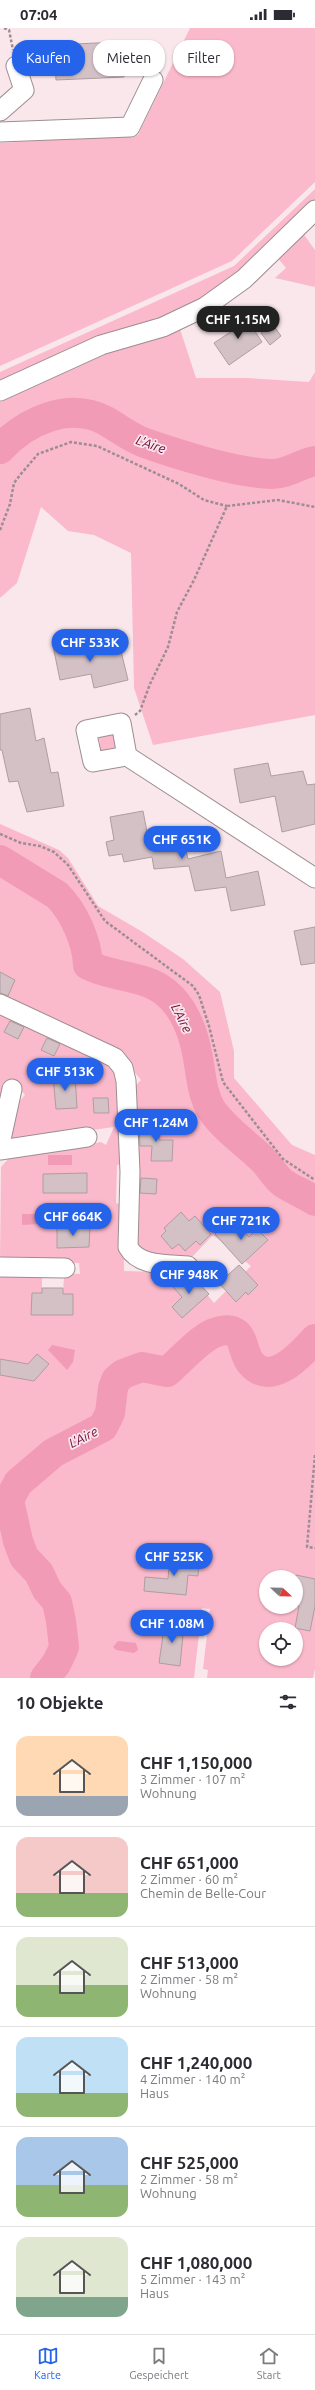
<!DOCTYPE html>
<html lang="de">
<meta charset="utf-8">
<style>
body{margin:0;font-family:Ubuntu,sans-serif;background:#f2f2f3;color:#2b2b33;height:100vh;display:flex;flex-direction:column;font-size:15px;white-space:nowrap}
*{box-sizing:border-box;margin:0}
p{font-size:13px;color:#7c7c81}
.icon{flex:none;width:22px;height:22px;fill:none;stroke:currentColor;stroke-width:2;stroke-linecap:round;stroke-linejoin:round}
.map{position:relative;height:1650px;overflow:hidden}
.side{display:flex;flex-direction:column;background:#fff;flex:1}
.side>*{flex:none}
.guide{position:absolute;left:12px;top:12px;width:291px;height:36px;display:flex;gap:8px}
.needle{width:26px;rotate:112deg}
.tools{position:absolute;left:259px;top:1542px;display:grid;gap:8px}
.tools a{display:grid;place-items:center;width:44px;height:44px;border-radius:50%;background:#fff;box-shadow:0 1px 3px #0004;font-size:20px}
.price{position:absolute;translate:-50% -34px;padding:0 9px;border-radius:14px;background:#2563eb;color:#fff;font-size:13px;line-height:26px;filter:drop-shadow(0 1px 2px #0008)}
.price::after{content:'';position:absolute;left:50%;top:24px;width:12px;height:9px;margin-left:-6px;background:inherit;clip-path:polygon(0 0,100% 0,50% 100%)}
.price.selected{background:#222;color:#fff}
ul{padding:0;list-style:none}
li{display:flex;align-items:center;gap:12px;height:100px;padding:0 16px}
li+li{border-top:1px solid #e1e1e2}
li span{display:grid;place-items:center;flex:none;width:112px;height:80px;border-radius:12px;color:#555}
li>.icon{margin-inline-start:auto}
span .icon{width:48px;height:48px;fill:#fffc;stroke-width:1}
li b{font-size:17px}
h2{display:flex;justify-content:space-between;align-items:center;height:48px;padding:0 16px;font-size:17px}
.tag{padding:0 14px;border-radius:16px;background:#fff;box-shadow:0 1px 3px #0004;font-size:14px;line-height:36px}
.tag.selected{background:#2563eb;color:#fff}
.status{display:flex;justify-content:space-between;align-items:center;height:28px;padding:0 20px;background:#fff;direction:ltr}
.status svg{height:11px;fill:currentColor}
.tabs{display:flex;justify-content:space-around;align-items:center;height:56px;border-top:1px solid #e1e1e2;background:#fff;font-size:11px;color:#7c7c81}
.tabs a{display:grid;justify-items:center;gap:2px}
.tabs .selected{color:#2563eb}
.map>svg:first-child{display:block}
</style>
<div class="status"><b>07:04</b><svg viewBox="0 0 49 12"><path d="M0 12V9h3v3zM5 12V6h3v6zM10 12V3h3v9zM15 12V0h3v12zM26 1h20v11H26zM47 4h2v5h-2z"/></svg></div>
<div class="map">
<svg width="315" height="1650" viewBox="0 0 315 1650">
<rect width="100%" height="100%" fill="#f9e7ec"/>
<g fill="#fbb9cc" fill-rule="evenodd">
<polygon points="190,0 315,0 315,154 232,233 0,338 0,115 138,107"/>
<polygon points="315,161 315,177 237,247 206,271 0,355 0,344 234,238"/>
<polygon points="302,204 315,222 315,259 275,250 286,240 277,229"/>
<polygon points="180,301 196,350 247,350 309,354 315,344 315,687 153,717 134,660 131,525 94,507 68,503 41,479 17,555 0,570 0,374 108,324"/>
<polygon points="114,706 117,722 101,724 99,709"/>
<path d="M0 796 59 822 68 830 98 878 141 903 183 931 220 964 234 1023V1050L292 1117 315 1127V1641L313 1650H207L208 1642 203 1641 210 1581 202 1580 194 1650H0V1244L42 1246V1260L63 1265 64 1249 66 1245 80 1246 79 1235 0 1234 1 1139 9 1130 101 1114 106 1117 114 1099 14 1113 9 1106 15 1078 25 1067 17 1057 0 1102V985L114 1037 122 1074 126 1136 117 1137 116 1175 123 1177 124 1243 189 1245 214 1275 251 1238 213 1207 192 1229 145 1227 133 1216 132 1061 141 1052 118 1024 0 969ZM266 1549H296V1579H266ZM266 1601H296V1631H266Z"/>
</g>
<g fill="#f29bb6">
<rect x="48" y="1127" width="24" height="10"/>
<polygon points="22,1186 40,1186 40,1196 22,1197"/>
<polygon points="52,1317 75,1322 73,1334 67,1342 48,1322"/>
<polygon points="118,1613 136,1615 138,1622 134,1625 116,1622 113,1619"/>
</g>
<g fill="none" stroke-linecap="round" stroke-linejoin="round">
<g stroke="#f29bb6" stroke-width="30">
<path d="M0 421C26 393 69 373 106 393 120 401 131 410 145 415 179 427 237 445 272 446 287 446 300 436 315 433"/>
<path d="M0 832 57 867C74 884 87 913 88 937 111 949 144 947 165 964 183 978 193 1003 197 1025 201 1043 201 1064 211 1081 224 1101 246 1115 263 1132 270 1139 275 1149 283 1155 293 1162 305 1166 315 1173"/>
<path d="M45 1650 56 1636 62 1624 64 1619 61 1593 57 1574 47 1562 39 1545 24 1529 18 1513 9 1472 18 1455 53 1425 103 1399 110 1385 113 1360 116 1352 123 1346 142 1339 167 1344C180 1333 199 1311 214 1305 246 1293 240 1321 250 1334 271 1361 301 1326 315 1311"/>
</g>
</g>
<g fill="#d3c1c6" stroke="#ae9da1">
<polygon points="139,13 123,24 124,49 56,52 54,17"/>
<polygon points="242,284 262,314 229,337 214,315 232,303 227,295"/>
<polygon points="273,297 281,308 270,317 261,305"/>
<polygon points="85,611 88,625 120,619 128,652 94,660 91,646 60,652 53,618"/>
<polygon points="30,680 36,713 44,710 51,745 58,744 64,778 27,784 18,753 9,754 2,722 0,722 0,686"/>
<polygon points="268,735 271,748 303,743 307,757 315,756 315,796 282,804 275,768 240,775 234,741"/>
<polygon points="143,783 148,809 181,801 188,831 221,823 226,850 258,843 265,877 231,883 226,859 195,863 189,838 154,841 152,829 124,834 122,826 109,828 106,814 114,812 110,789"/>
<polygon points="315,899 315,935 301,937 294,903"/>
<polygon points="0,944 15,952 8,968 0,965"/>
<polygon points="10,993 24,999 18,1011 4,1004"/>
<polygon points="47,1010 60,1016 54,1028 41,1022"/>
<polygon points="75,1046 77,1080 56,1081 53,1048"/>
<polygon points="93,1070 108,1070 109,1085 94,1085"/>
<polygon points="139,1097 160,1098 159,1112 173,1112 172,1133 151,1133 152,1118 140,1118"/>
<polygon points="87,1145 87,1165 43,1165 43,1146"/>
<polygon points="141,1150 157,1151 156,1166 140,1165"/>
<polygon points="181,1184 189,1193 195,1188 211,1206 200,1217 196,1213 185,1223 179,1216 172,1221 161,1208 166,1203 164,1200"/>
<polygon points="232,1191 249,1209 257,1201 268,1212 242,1236 215,1206"/>
<polygon points="57,1198 90,1199 89,1219 57,1220"/>
<polygon points="239,1237 258,1257 248,1267 246,1264 236,1274 219,1255"/>
<polygon points="192,1248 209,1266 182,1290 172,1279 182,1269 173,1259 185,1249"/>
<polygon points="42,1260 63,1260 63,1266 73,1266 73,1287 31,1287 32,1265 42,1265"/>
<polygon points="37,1326 49,1336 34,1353 0,1347 0,1331 28,1336"/>
<polygon points="170,1528 199,1530 198,1548 188,1547 186,1567 144,1563 145,1549 168,1551"/>
<polygon points="296,1547 315,1551 315,1578 310,1603 295,1600 299,1578 296,1578"/>
<polygon points="165,1594 184,1596 180,1638 159,1635"/>
</g>
<g fill="none" stroke-linecap="round" stroke-linejoin="round">
<defs>
<g id="minor">
<polyline points="0,83 24,62 16,38"/>
<polyline points="0,104 130,99 153,52"/>
<polyline points="0,363 101,317 163,299 205,279 244,251 315,182"/>
<polyline points="127,728 121,695 86,702 93,734 127,728 315,850"/>
<path d="M0 976 107 1026 115 1030 123 1040 126 1053 130 1144 128 1219C139 1239 168 1236 188 1238"/>
<polyline points="0,1116 12,1061"/>
<polyline points="0,1122 87,1109"/>
<polyline points="0,1239 65,1240"/>
</g>
</defs>
<use href="#minor" stroke="#9d8d91" stroke-width="21"/>
<g stroke="#9b8e92" stroke-width="2.5" stroke-dasharray="3 2" stroke-linecap="butt">
<polyline points="4,0 9,2 13,22"/>
<polyline points="0,502 10,476 14,455 20,447 38,426 71,414 97,418 179,456 204,472 227,478"/>
<polyline points="135,687 140,683 150,656 168,619 177,584 194,552 227,478 278,472 315,479"/>
<polyline points="0,806 21,815 40,818 54,824 68,837 105,893 193,958 199,967 209,998 223,1054 283,1131 315,1152"/>
<polyline points="315,1427 307,1519 315,1520"/>
</g>
<use href="#minor" stroke="#fff" stroke-width="19"/>
</g>
<g text-anchor="middle" stroke-width="3.5" stroke-linejoin="round" paint-order="stroke">
<g font-size="13" font-style="italic" fill="#700739" stroke="#f9e7ec">
<text transform="translate(151 416) rotate(19)" y="5">L'Aire</text>
<text transform="translate(182 990) rotate(63)" y="5">L'Aire</text>
<text transform="translate(83 1409) rotate(-27)" y="5">L'Aire</text>
</g>
</g>
</svg>
<div class="tools">
<a><svg class="needle" viewBox="-14 -14 28 28"><path d="M0-13l5 13h-10z" fill="#e53935"/><path d="M0 13l5-13h-10z" fill="#7c7c81"/></svg></a>
<a><svg class="icon" aria-label="locate" viewBox="0 0 24 24"><circle cx="12" cy="12" r="6"/><path d="M12 2v4M12 18v4M2 12h4M18 12h4"/></svg></a>
</div>
<b class="price selected" style="left:238px;top:312px">CHF 1.15M</b>
<b class="price" style="left:90px;top:635px">CHF 533K</b>
<b class="price" style="left:182px;top:832px">CHF 651K</b>
<b class="price" style="left:65px;top:1064px">CHF 513K</b>
<b class="price" style="left:156px;top:1115px">CHF 1.24M</b>
<b class="price" style="left:73px;top:1209px">CHF 664K</b>
<b class="price" style="left:241px;top:1213px">CHF 721K</b>
<b class="price" style="left:189px;top:1267px">CHF 948K</b>
<b class="price" style="left:174px;top:1549px">CHF 525K</b>
<b class="price" style="left:172px;top:1616px">CHF 1.08M</b>
<div class="guide">
<a class="tag selected">Kaufen</a>
<a class="tag">Mieten</a>
<a class="tag">Filter</a>
</div>
</div>
<section class="side">
<h2>10 Objekte<svg class="icon" aria-label="filters" viewBox="0 0 24 24"><path d="M4 7h16M4 17h16"/><circle cx="9" cy="7" r="2"/><circle cx="15" cy="17" r="2"/></svg></h2>
<ul>
<li><span style="background:linear-gradient(#ffd9b3 75%,#9aa5b1 0)"><svg class="icon" aria-label="home" viewBox="0 0 24 24"><path d="M3 11l9-7 9 7M6 9v11h12V9"/></svg></span><div><b>CHF 1,150,000</b><p>3 Zimmer · 107 m²</p><p>Wohnung</p></div></li>
<li><span style="background:linear-gradient(#f6c9c9 70%,#8fb573 0)"><svg class="icon" aria-label="home" viewBox="0 0 24 24"><path d="M3 11l9-7 9 7M6 9v11h12V9"/></svg></span><div><b>CHF 651,000</b><p>2 Zimmer · 60 m²</p><p>Chemin de Belle-Cour</p></div></li>
<li><span style="background:linear-gradient(#dfe7d0 60%,#8fb573 0)"><svg class="icon" aria-label="home" viewBox="0 0 24 24"><path d="M3 11l9-7 9 7M6 9v11h12V9"/></svg></span><div><b>CHF 513,000</b><p>2 Zimmer · 58 m²</p><p>Wohnung</p></div></li>
<li><span style="background:linear-gradient(#bfe0f5 70%,#8fb573 0)"><svg class="icon" aria-label="home" viewBox="0 0 24 24"><path d="M3 11l9-7 9 7M6 9v11h12V9"/></svg></span><div><b>CHF 1,240,000</b><p>4 Zimmer · 140 m²</p><p>Haus</p></div></li>
<li><span style="background:linear-gradient(#a9c7e8 60%,#8fb573 0)"><svg class="icon" aria-label="home" viewBox="0 0 24 24"><path d="M3 11l9-7 9 7M6 9v11h12V9"/></svg></span><div><b>CHF 525,000</b><p>2 Zimmer · 58 m²</p><p>Wohnung</p></div></li>
<li><span style="background:linear-gradient(#dfe7d0 75%,#7fa58c 0)"><svg class="icon" aria-label="home" viewBox="0 0 24 24"><path d="M3 11l9-7 9 7M6 9v11h12V9"/></svg></span><div><b>CHF 1,080,000</b><p>5 Zimmer · 143 m²</p><p>Haus</p></div></li>
</ul>
</section>
<nav class="tabs">
<a class="selected"><svg class="icon" aria-label="map" viewBox="0 0 24 24"><path d="M3 6l6-2 6 2 6-2v14l-6 2-6-2-6 2zM9 4v14M15 6v14"/></svg>Karte</a>
<a><svg class="icon" aria-label="saved" viewBox="0 0 24 24"><path d="M7 4h10v16l-5-4-5 4z"/></svg>Gespeichert</a>
<a><svg class="icon" aria-label="home" viewBox="0 0 24 24"><path d="M3 11l9-7 9 7M6 9v11h12V9"/></svg>Start</a>
</nav>
